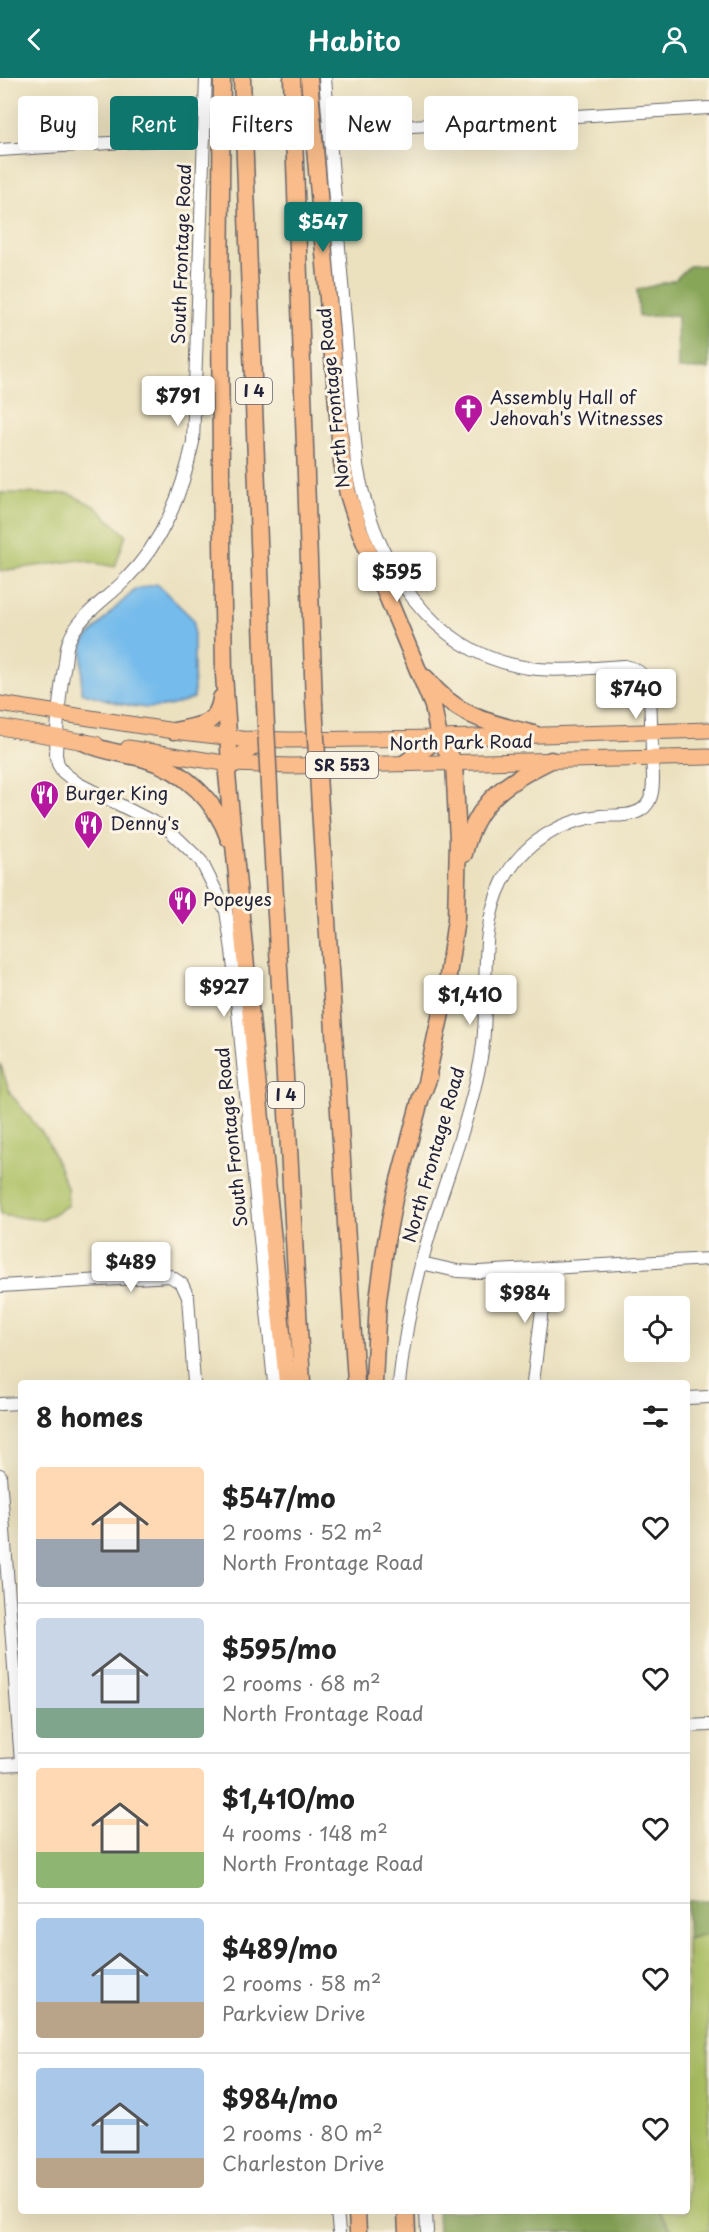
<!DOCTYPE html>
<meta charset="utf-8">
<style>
body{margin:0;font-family:"Playpen Sans",sans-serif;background:#f2f2f2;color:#222;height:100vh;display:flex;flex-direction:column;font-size:22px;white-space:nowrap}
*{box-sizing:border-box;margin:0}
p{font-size:20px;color:#767676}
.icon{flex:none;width:33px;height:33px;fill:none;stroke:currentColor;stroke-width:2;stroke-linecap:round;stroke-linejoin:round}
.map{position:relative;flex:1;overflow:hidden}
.sheet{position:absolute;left:18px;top:1302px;width:672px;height:834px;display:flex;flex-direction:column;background:#fff;border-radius:6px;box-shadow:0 6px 24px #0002}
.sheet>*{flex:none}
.banner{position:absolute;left:18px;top:18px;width:674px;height:54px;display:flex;gap:12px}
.controls{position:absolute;left:624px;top:1218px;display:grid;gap:12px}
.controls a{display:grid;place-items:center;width:66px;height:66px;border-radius:6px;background:#fff;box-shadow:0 6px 24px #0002;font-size:30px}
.price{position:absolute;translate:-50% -51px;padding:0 14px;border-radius:6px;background:#fff;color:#222;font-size:20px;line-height:39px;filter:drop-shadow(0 2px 3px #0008)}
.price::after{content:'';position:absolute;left:50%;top:36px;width:18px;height:14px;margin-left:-9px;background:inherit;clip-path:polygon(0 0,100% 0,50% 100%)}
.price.selected{background:#0f766e;color:#fff}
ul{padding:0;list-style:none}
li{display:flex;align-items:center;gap:18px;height:150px;padding:0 18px}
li+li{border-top:2px solid #e0e0e0}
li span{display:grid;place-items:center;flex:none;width:168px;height:120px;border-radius:6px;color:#555}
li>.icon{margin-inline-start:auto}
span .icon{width:72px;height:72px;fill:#fffc;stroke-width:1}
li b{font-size:26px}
h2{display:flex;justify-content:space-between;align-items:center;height:72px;padding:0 18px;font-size:26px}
.tag{padding:0 21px;border-radius:6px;background:#fff;box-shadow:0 6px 24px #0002;font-size:21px;line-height:54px}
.tag.selected{background:#0f766e;color:#fff}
header{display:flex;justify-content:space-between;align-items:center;height:78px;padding:0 18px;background:#0f766e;color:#fff;font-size:27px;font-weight:600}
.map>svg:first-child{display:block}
</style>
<header><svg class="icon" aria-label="back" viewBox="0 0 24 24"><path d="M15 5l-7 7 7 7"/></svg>Habito<svg class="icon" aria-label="person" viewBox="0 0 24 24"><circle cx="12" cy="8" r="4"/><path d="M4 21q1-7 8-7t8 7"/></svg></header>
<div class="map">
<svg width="709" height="2154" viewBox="0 0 709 2154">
<rect width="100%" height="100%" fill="#fcf5e5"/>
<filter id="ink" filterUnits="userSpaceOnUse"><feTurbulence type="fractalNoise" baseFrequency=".0167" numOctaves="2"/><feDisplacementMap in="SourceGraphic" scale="12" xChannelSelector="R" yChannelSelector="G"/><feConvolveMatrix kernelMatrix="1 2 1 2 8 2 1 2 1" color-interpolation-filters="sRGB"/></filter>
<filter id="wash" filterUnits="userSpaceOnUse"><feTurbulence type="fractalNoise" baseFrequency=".008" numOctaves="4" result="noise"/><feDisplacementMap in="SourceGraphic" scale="24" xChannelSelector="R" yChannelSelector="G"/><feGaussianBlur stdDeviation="1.35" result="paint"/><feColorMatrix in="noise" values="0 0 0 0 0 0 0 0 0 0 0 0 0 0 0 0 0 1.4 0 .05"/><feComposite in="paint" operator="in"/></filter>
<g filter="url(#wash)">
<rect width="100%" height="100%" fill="#ebe1bf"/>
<g fill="#abbf62" stroke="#66704e" stroke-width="1.5">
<polygon points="0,415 70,416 94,428 126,457 115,489 80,482 0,493"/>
<polygon points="0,985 10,1015 47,1061 67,1109 68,1127 43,1142 0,1137"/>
<polygon points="709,1855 709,2154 673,2154 659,2133 687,2133 687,1861"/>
</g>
<g fill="#88a658" stroke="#55644a" stroke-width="1.5">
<polygon points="709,187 709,291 678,291 677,237 639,239 637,212 675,202 689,188"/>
<polygon points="687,1823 709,1823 709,1855 687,1861"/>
<polygon points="437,2133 659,2133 673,2154 438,2154"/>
</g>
<path fill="#74bbeb" stroke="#4b6e93" stroke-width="1.5" d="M157 506 194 542V620C150 639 124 627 81 614L83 565 110 535 136 511Z"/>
</g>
<g filter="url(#ink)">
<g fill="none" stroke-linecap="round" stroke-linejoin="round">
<defs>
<g id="minor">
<path d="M206 0 193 364C182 416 163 464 125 502 107 521 78 538 69 563 66 569 66 578 65 585 59 616 57 646 56 677L58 686 63 694 77 705 169 752 201 783 226 833 232 872 274 1305"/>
<path d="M325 0 357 387C374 483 431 581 538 591 566 594 596 589 625 588 640 591 648 600 650 615L653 700C653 712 652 725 641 732 630 739 614 737 601 738 561 742 522 766 503 803 475 857 492 926 480 985 470 1037 451 1087 435 1137 418 1192 405 1248 399 1305"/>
<polyline points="329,53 709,30"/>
<polyline points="0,72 204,59"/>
<polyline points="421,1185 457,1193 479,1194 709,1181"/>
<polyline points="0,1208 170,1198 182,1206 188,1219 194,1305"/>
<polyline points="533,1305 547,1190"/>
<polyline points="687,1320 709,1319"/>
<polyline points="0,1326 21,1325"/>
<polyline points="0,1397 21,1685"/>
<polyline points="687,1648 709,1647"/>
<polyline points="0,1687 21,1686"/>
<polyline points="337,2133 339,2154"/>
<polyline points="426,2133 427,2154"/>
</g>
<g id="major">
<polyline points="0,626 174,653 242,661 290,662 439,660 709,652"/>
<polyline points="0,649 96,666"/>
<polyline points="128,670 230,686 291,688 709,679"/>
</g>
<g id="highway">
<polyline points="222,0 220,225 221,396 224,596 230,686 227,696 287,1305"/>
<polyline points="242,0 265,627"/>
<polyline points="292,0 314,625"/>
<polyline points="309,0 342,384 348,416 359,451 433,628 439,660 454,684 458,762 456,841 446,912 425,1009"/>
<path d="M426 600C455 638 489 645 534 656"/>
<path d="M174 653C197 648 218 648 221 620"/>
<path d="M83 664C103 674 124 675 145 681 184 692 216 723 229 761"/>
<polyline points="405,685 439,660"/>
<polyline points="230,686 263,661"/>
<polyline points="270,728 302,1305"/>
<polyline points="320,730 356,1305"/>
<path d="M464 776C476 723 506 704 551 682"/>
<polyline points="374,1305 378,1222 386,1164 394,1121 421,1019 429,999"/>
<polyline points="357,2133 358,2154"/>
<polyline points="406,2133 407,2154"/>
</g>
</defs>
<use href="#minor" stroke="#686569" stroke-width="14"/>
<use href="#major" stroke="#686569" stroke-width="17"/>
<use href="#highway" stroke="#686569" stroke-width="19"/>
<use href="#minor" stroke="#fff" stroke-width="12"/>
<use href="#major" stroke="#f9bc8a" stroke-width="15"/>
<use href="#highway" stroke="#f9bc8a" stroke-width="16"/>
<defs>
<g id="highway-bridge">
<polyline points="314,625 320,730"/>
<polyline points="265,627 270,728"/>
</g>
</defs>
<use href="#highway-bridge" stroke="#686569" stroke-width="19" stroke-linecap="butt"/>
<use href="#highway-bridge" stroke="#f9bc8a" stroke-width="16"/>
</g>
</g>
<defs>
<symbol id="church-pin" viewBox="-11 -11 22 30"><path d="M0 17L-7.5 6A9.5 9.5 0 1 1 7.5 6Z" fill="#b5179e" stroke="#fcf5e5"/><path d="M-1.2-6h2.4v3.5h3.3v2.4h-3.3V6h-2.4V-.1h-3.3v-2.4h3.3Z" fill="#fff"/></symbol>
<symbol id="restaurant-pin" viewBox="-11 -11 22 30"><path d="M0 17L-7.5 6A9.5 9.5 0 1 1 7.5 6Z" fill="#b5179e" stroke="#fcf5e5"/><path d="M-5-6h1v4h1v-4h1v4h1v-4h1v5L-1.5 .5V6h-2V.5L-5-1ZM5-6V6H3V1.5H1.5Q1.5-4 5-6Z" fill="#fff"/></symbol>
</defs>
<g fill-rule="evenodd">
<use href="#church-pin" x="452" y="314" width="33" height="45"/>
<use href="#restaurant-pin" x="28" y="700" width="33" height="45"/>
<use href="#restaurant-pin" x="72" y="730" width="33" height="45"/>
<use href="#restaurant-pin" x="166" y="806" width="33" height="45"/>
</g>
<g text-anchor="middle" stroke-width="6" stroke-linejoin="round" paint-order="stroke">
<g fill="#fcf5e5" stroke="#63616e" stroke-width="1.5">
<rect x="236" y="300" width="36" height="26" rx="4.5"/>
<rect x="306" y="674" width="72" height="26" rx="4.5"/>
<rect x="268" y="1004" width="36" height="26" rx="4.5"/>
</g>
<g font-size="16" font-weight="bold" fill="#22223b">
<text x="254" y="319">I 4</text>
<text x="342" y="693">SR 553</text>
<text x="286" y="1023">I 4</text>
</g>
<g font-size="18" fill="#22223b" stroke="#fcf5e5">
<text transform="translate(182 176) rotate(-88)" y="6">South Frontage Road</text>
<text transform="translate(334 320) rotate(-96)" y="6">North Frontage Road</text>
<text transform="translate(461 665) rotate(-1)" y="6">North Park Road</text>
<text transform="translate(232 1059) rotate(-96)" y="6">South Frontage Road</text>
<text transform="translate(434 1077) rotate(-74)" y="6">North Frontage Road</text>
</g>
<g font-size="18" fill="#22223b" stroke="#fcf5e5" text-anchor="start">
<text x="490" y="326">Assembly Hall of<tspan x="490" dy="21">Jehovah's Witnesses</tspan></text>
<text x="65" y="722">Burger King</text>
<text x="110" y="752">Denny's</text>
<text x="203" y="828">Popeyes</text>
</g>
</g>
</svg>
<div class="controls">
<a><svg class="icon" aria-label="locate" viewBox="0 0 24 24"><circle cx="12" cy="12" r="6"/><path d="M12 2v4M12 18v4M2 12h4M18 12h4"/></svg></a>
</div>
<b class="price selected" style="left:323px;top:175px">$547</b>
<b class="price" style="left:178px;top:349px">$791</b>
<b class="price" style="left:397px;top:525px">$595</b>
<b class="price" style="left:636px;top:642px">$740</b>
<b class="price" style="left:224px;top:940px">$927</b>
<b class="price" style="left:470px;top:948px">$1,410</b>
<b class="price" style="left:131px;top:1215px">$489</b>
<b class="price" style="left:525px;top:1246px">$984</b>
<div class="banner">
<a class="tag">Buy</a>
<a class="tag selected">Rent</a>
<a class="tag">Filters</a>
<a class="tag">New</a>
<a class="tag">Apartment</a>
</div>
<section class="sheet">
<h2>8 homes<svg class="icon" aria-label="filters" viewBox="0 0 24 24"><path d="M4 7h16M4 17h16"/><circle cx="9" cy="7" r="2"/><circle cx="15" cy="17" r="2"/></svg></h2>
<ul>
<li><span style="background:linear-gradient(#ffd9b3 60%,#9aa5b1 0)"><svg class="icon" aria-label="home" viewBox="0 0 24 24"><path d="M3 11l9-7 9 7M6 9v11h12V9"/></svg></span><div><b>$547/mo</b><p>2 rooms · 52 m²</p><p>North Frontage Road</p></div><svg class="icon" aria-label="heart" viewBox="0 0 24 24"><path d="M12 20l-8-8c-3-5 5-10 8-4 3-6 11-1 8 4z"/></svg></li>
<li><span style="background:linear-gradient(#c9d6e8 75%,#7fa58c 0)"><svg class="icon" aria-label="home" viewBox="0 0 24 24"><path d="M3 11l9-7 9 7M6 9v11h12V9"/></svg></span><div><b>$595/mo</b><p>2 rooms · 68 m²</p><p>North Frontage Road</p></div><svg class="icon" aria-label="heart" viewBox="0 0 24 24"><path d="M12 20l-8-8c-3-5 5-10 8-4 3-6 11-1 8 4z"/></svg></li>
<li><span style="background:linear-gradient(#ffd9b3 70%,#8fb573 0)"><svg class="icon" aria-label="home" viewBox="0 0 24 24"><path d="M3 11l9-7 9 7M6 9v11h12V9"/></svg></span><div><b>$1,410/mo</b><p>4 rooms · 148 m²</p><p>North Frontage Road</p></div><svg class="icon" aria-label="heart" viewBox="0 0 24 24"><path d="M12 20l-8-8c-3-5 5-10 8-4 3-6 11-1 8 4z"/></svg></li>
<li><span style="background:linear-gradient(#a9c7e8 70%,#b9a48a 0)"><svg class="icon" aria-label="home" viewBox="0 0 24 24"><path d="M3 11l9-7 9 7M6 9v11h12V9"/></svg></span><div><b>$489/mo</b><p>2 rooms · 58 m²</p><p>Parkview Drive</p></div><svg class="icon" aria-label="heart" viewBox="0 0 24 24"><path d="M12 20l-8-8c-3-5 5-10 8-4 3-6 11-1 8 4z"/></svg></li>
<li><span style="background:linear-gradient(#a9c7e8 75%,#b9a48a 0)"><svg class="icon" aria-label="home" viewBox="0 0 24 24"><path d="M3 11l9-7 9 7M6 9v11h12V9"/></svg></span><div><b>$984/mo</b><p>2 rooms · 80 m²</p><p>Charleston Drive</p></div><svg class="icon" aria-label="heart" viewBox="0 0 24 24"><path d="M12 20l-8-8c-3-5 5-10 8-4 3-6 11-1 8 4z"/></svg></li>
</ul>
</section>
</div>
